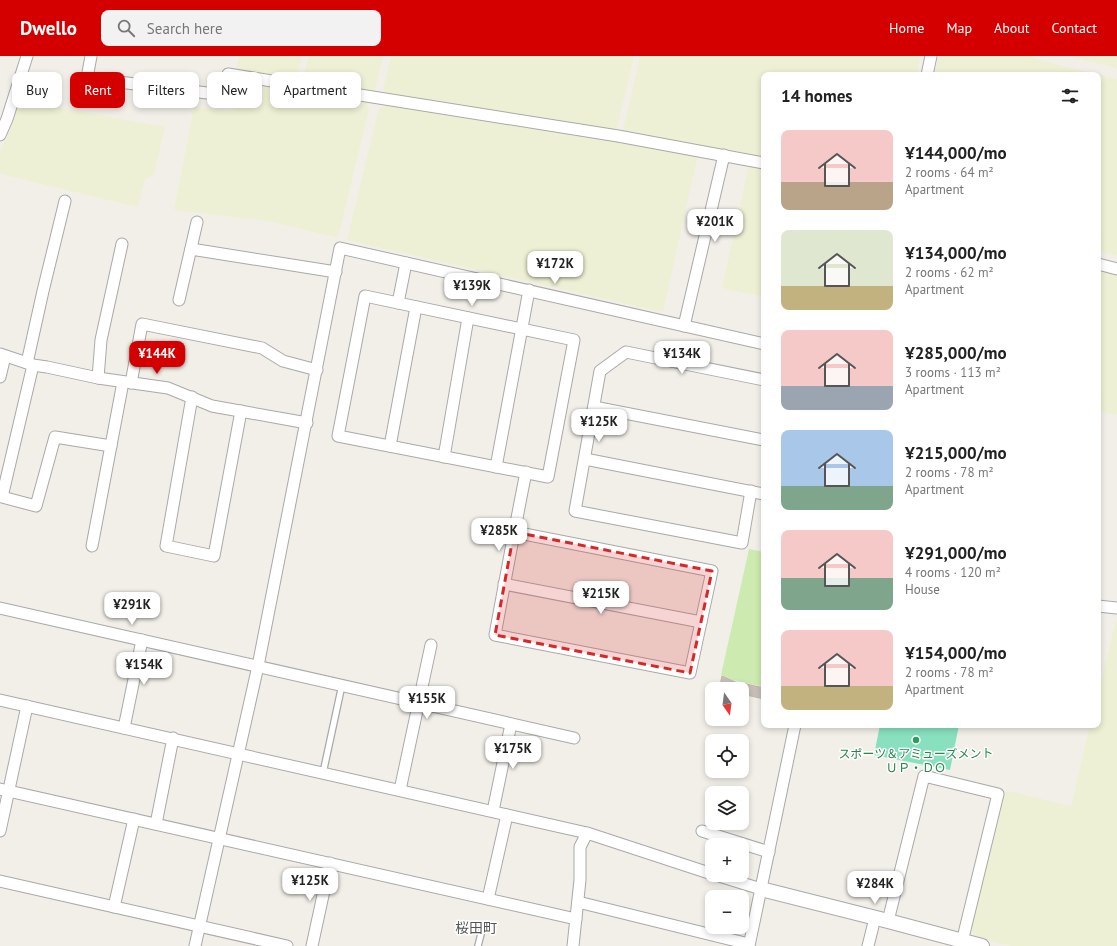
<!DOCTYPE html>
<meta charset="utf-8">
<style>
body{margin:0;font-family:"PT Sans","Noto Sans JP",sans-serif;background:#f2f2f2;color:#222;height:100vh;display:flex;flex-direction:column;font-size:15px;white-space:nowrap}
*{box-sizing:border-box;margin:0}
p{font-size:13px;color:#767676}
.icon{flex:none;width:22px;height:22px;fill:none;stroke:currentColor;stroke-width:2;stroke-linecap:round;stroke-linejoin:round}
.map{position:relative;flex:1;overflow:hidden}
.sheet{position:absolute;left:761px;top:16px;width:340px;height:656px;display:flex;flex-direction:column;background:#fff;border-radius:8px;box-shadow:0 2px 6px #0003}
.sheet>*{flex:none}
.hud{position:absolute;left:12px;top:16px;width:380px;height:36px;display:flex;gap:8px}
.needle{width:26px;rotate:166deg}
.fabs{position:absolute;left:705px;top:626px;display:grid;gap:8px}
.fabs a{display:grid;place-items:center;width:44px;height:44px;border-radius:8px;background:#fff;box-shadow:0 2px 6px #0003;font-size:20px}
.price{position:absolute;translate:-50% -34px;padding:0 9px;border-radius:8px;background:#fff;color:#222;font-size:13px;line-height:26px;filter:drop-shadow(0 1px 2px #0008)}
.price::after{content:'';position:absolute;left:50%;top:24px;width:12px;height:9px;margin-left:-6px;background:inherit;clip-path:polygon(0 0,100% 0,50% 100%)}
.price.on{background:#d40000;color:#fff}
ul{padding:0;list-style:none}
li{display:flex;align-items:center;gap:12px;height:100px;padding:0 20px}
li span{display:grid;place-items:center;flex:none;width:112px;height:80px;border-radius:8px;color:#555}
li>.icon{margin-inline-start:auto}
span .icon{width:48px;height:48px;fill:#fffc;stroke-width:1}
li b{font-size:17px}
h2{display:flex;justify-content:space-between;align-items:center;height:48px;padding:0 20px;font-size:17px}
.tag{padding:0 14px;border-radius:8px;background:#fff;box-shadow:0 2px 6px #0003;font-size:14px;line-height:36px}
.tag.on{background:#d40000;color:#fff}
header{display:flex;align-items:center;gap:24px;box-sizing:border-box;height:56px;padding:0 20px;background:#d40000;color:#fff}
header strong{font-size:19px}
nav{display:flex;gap:22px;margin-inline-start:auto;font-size:14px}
.search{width:280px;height:36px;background:#f2f2f2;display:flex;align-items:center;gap:10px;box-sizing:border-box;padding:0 14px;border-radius:8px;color:#767676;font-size:15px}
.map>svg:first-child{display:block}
</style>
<header>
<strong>Dwello</strong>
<div class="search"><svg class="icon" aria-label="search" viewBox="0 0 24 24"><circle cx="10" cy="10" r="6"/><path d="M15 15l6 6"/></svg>Search here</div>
<nav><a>Home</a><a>Map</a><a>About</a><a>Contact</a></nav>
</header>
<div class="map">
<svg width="1117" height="890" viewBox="0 0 1117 890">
<rect width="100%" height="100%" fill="#f2efe9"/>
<g fill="#eef0d5">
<polygon points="239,0 302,0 296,25 236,15"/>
<polygon points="309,0 383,0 375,34 372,37 302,26"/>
<polygon points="391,0 634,0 617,72 613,74 388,40 383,34"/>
<polygon points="640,0 920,0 917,19 764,19 764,103 625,77 623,74"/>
<polygon points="939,0 1032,0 1039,4 1117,23 1117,200 1098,195 1098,19 934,19"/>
<polygon points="1068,0 1117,0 1117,12 1067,0"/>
<polygon points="238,26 365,45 369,53 338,182 268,165 174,154 194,51 234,55"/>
<polygon points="23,45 165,71 154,118 145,123 138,151 0,118 0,95 13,67 18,49 23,49"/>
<polygon points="387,49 698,98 663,256 347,184 379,52"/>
<polygon points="749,108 764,111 764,241 722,232"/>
<polygon points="1098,213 1117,218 1117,359 1098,355"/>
<polygon points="1117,560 1117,890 1011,890 976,881 971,874 1005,734 1071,750 1090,669 1098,669 1098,638"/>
</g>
<polygon fill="#cdebb0" points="749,493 764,496 764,631 733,624 721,619"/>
<polygon fill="#88e0be" points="880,669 959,669 950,714 874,699"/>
<polygon fill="#c7bfb8" stroke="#c4b6ab" points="722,620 742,629 742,627 764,632 764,643 742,638 742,633 719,633"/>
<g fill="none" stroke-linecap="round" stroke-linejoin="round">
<defs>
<g id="service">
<polyline points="323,717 342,629"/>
<polyline points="478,890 483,870"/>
</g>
<g id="minor">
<polyline points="91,0 87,22 223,39 228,18 618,80 764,107"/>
<polyline points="927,19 931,0"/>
<polyline points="0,79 7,63 27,0"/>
<polyline points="191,193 336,216"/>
<polyline points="1098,208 1117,213"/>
<polygon points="365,240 574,284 548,421 338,380"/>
<polyline points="179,244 197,166"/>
<polyline points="398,247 406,207"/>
<polyline points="684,270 724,99"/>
<polyline points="0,298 33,309 47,311 98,322 168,332 212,350 307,367"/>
<polyline points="27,307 43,235 65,145"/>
<polyline points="33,309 2,441 36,450 55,381 111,390"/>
<polyline points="0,321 5,300"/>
<polyline points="98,322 101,284 122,188"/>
<polyline points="131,327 142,268 262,292 283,305 317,314"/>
<polyline points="192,341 166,490 214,500 241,355"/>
<polyline points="594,351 764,384"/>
<polyline points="390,390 416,251"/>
<polyline points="444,401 468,262"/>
<polyline points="585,403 764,438"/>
<polyline points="496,411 529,234"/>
<polyline points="751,435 742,487 575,455 600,315 626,296 764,324"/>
<path d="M514 476 712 515 690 617 495 579C505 525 515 471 526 416"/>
<polyline points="92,490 123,326"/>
<polyline points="504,528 701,566"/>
<polyline points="1098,550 1117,552"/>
<polyline points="0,552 574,682"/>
<polyline points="0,644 587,777 712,818"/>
<polyline points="124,672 142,584"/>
<polyline points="0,733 576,863"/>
<polyline points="400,734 431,589"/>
<polyline points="493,755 511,668"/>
<polyline points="156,768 173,682"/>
<polyline points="0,775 27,650"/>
<polyline points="702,775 769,796"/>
<polyline points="716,819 761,833"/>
<polyline points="0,825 287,890"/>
<polyline points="488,843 507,759"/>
<polyline points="578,846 749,888"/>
<polyline points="114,851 134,763"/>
<polyline points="888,865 924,720 998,738 961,890"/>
<polyline points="195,890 258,610 340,192 764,288"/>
<polyline points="312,890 330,807"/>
<polyline points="573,890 580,824 580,791 587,777"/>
<polyline points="749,890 795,669"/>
<polyline points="868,890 875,862"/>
</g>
<polyline id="tertiary" points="761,833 888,865 982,890"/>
</defs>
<use href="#service" stroke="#a9a9a9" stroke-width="8"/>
<use href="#minor" stroke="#a9a9a9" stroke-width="13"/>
<use href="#tertiary" stroke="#a9a9a9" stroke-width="16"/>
<use href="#service" stroke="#fff" stroke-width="5.5"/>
<use href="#minor" stroke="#fff" stroke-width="11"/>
<use href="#tertiary" stroke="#fff" stroke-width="14"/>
</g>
<path fill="#d62828" fill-opacity="0.2" stroke="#d62828" stroke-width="3" stroke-dasharray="8 5" stroke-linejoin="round" d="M514 476 712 515 690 617 495 579Z"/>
<circle fill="#2e9e5b" stroke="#fff" stroke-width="1.5" cx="916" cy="684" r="4"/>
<g text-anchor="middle" stroke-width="3" stroke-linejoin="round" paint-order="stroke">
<g font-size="12" fill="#27864d" stroke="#fff">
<text x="916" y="702">スポーツ＆アミューズメント<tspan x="916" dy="14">ＵＰ・ＤＯ</tspan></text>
</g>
<g font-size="14" fill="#555" stroke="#fff">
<text x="476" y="877">桜田町</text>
</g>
</g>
</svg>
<div class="fabs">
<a><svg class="needle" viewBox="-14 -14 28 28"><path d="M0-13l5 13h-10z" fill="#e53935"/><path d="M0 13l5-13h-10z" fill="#767676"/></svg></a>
<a><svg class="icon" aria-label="locate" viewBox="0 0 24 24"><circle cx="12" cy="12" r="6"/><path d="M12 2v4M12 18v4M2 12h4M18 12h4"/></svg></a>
<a><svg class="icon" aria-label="layers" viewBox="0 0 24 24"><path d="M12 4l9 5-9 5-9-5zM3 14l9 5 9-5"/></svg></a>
<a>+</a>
<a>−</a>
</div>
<b class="price" style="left:715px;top:187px">¥201K</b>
<b class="price" style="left:555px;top:229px">¥172K</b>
<b class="price" style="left:472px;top:251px">¥139K</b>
<b class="price on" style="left:157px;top:319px">¥144K</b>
<b class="price" style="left:682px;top:319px">¥134K</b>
<b class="price" style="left:599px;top:387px">¥125K</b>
<b class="price" style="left:499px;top:496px">¥285K</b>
<b class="price" style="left:601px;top:559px">¥215K</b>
<b class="price" style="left:132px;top:570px">¥291K</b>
<b class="price" style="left:144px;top:630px">¥154K</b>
<b class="price" style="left:427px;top:664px">¥155K</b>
<b class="price" style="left:513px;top:714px">¥175K</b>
<b class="price" style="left:310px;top:846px">¥125K</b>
<b class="price" style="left:875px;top:849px">¥284K</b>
<div class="hud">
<a class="tag">Buy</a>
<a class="tag on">Rent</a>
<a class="tag">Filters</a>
<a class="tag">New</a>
<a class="tag">Apartment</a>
</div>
<section class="sheet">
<h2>14 homes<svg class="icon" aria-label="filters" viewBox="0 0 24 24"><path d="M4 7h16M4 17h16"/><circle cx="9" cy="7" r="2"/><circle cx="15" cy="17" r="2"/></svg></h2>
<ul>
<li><span style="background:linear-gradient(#f6c9c9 65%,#b9a48a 0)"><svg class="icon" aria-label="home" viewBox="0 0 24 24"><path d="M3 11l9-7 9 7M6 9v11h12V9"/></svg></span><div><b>¥144,000/mo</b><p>2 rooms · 64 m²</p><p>Apartment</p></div></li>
<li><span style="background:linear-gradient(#dfe7d0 70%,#c2b280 0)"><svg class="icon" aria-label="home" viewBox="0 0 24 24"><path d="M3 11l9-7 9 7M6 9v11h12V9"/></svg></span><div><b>¥134,000/mo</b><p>2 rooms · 62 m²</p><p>Apartment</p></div></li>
<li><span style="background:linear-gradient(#f6c9c9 70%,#9aa5b1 0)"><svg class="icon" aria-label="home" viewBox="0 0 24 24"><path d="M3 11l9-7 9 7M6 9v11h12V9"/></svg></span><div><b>¥285,000/mo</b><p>3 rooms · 113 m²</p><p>Apartment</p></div></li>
<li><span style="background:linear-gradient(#a9c7e8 70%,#7fa58c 0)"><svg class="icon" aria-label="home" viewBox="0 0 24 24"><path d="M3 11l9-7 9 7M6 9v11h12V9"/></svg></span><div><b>¥215,000/mo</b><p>2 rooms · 78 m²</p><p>Apartment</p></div></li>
<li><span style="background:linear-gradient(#f6c9c9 60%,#7fa58c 0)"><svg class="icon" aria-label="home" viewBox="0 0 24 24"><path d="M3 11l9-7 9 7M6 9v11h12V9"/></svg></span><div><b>¥291,000/mo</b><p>4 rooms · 120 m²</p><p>House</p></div></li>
<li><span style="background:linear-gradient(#f6c9c9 70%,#c2b280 0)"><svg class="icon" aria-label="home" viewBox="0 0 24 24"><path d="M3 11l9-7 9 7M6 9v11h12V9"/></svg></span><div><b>¥154,000/mo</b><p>2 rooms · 78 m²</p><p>Apartment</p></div></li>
</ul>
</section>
</div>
